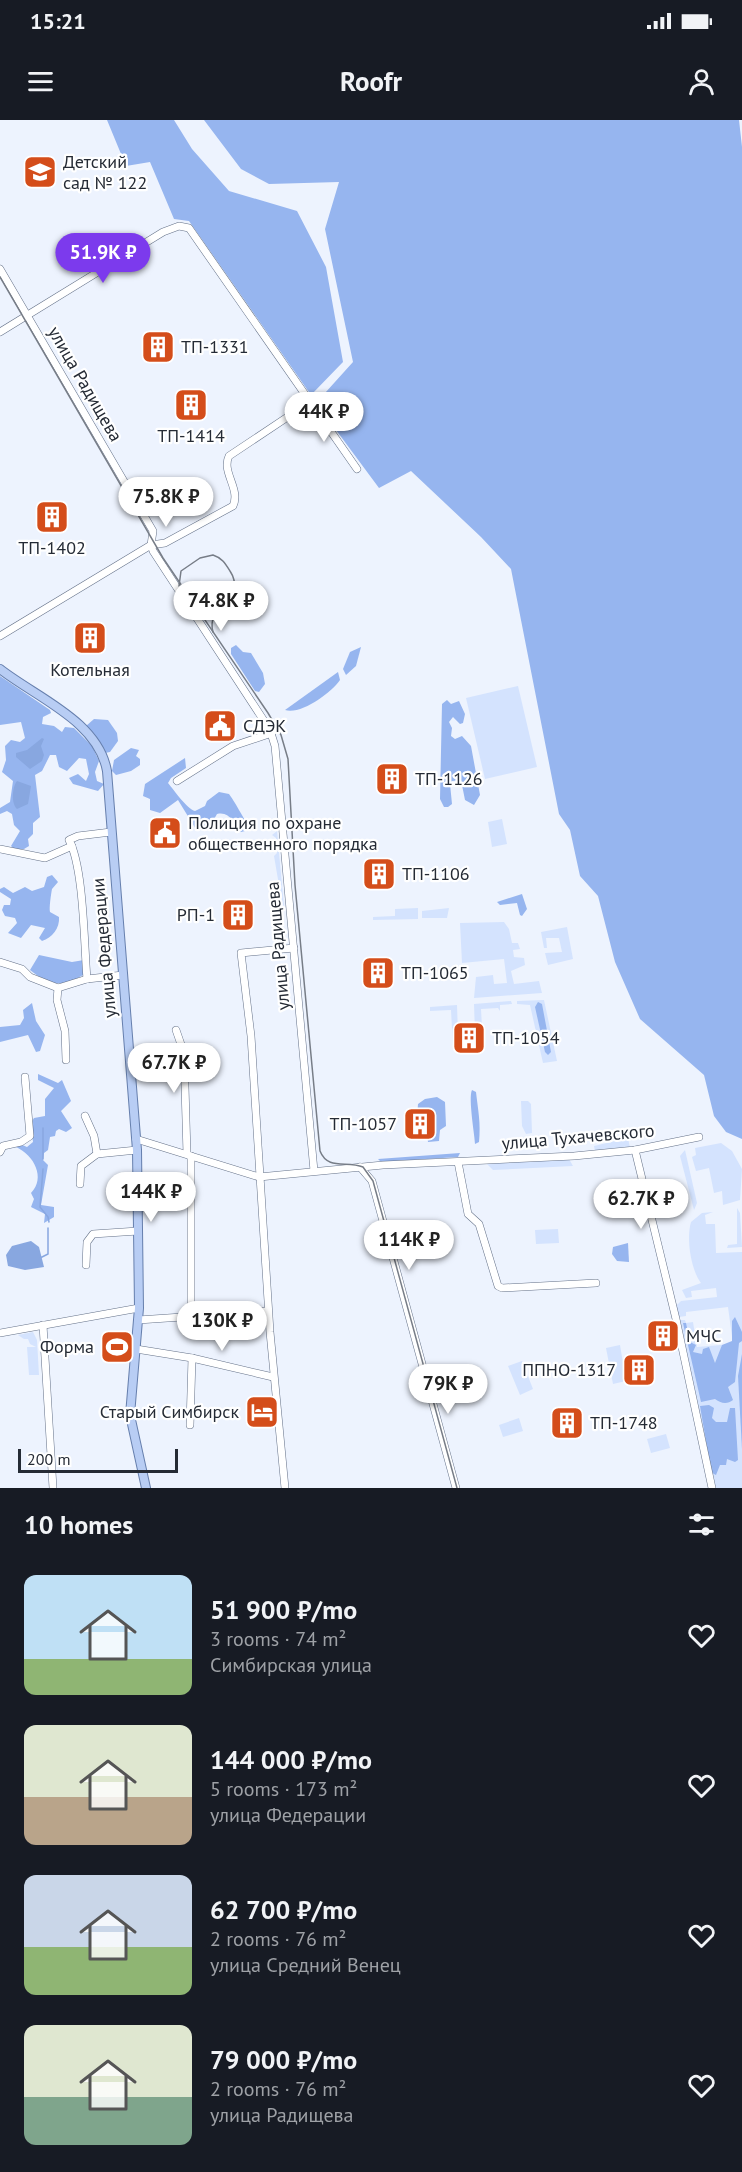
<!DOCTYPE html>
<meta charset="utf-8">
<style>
body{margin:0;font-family:"PT Sans",sans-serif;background:#242831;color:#f1f3f6;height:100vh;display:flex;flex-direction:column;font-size:22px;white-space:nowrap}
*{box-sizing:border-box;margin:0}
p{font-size:20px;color:#9ea1a6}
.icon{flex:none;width:33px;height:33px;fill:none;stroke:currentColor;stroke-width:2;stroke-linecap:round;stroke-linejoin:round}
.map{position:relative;height:1368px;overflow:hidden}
.drawer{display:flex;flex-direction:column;background:#171b24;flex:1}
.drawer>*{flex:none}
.scale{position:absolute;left:18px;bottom:15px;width:160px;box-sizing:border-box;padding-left:6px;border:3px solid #252b35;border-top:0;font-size:16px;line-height:21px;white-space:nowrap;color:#252b35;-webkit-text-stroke:4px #fff;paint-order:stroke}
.price{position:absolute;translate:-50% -51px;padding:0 14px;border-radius:21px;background:#fff;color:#222;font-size:20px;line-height:39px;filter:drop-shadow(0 2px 3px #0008)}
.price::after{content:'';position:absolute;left:50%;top:36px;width:18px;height:14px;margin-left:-9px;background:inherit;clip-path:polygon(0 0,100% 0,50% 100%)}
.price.on{background:#7c3aed;color:#fff}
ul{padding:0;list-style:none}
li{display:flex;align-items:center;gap:18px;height:150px;padding:0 24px}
li span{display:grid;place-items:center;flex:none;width:168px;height:120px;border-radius:12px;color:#555}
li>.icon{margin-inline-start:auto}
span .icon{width:72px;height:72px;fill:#fffc;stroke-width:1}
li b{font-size:26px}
h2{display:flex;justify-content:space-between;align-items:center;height:72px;padding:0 24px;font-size:26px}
.status{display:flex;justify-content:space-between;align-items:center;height:42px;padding:0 30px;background:#171b24;direction:ltr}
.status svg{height:16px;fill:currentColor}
header{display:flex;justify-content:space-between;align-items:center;height:78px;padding:0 24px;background:#171b24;font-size:27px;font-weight:700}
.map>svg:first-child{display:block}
</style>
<div class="status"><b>15:21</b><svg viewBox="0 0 49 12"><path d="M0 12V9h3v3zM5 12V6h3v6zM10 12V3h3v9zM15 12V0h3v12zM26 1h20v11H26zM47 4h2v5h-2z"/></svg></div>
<header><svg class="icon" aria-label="menu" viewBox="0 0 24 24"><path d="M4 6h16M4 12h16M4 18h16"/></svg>Roofr<svg class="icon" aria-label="person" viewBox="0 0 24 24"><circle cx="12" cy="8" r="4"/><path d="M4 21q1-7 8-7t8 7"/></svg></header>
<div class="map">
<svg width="742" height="1368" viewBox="0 0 742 1368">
<rect width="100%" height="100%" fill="#edf3fe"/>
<g fill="#d4e3fe">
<polygon points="518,566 537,647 485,659 466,578"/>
<polygon points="502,699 507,724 492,727 488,702"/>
<polygon points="277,711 284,786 278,779 281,777 274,736 277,733 276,718 272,715"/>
<polygon points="418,788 418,799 373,800 373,797 395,796 395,789"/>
<polygon points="449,788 447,798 422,798 422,791"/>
<polygon points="504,802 509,809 512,823 518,823 520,829 513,830 514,837 524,838 525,845 511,851 514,864 539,861 542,873 474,878 476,857 493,855 494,864 507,863 504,839 462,843 460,803"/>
<polygon points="567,807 573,839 548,845 545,833 562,832 559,818 546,818 547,828 544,828 541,812"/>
<polygon points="544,880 557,941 543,943 530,885 517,884 517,881"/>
<polygon points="511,881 512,884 500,885 500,891 498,888 481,889 483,926 453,928 451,890 430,891 430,887 457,885 458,914 465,914 466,923 472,923 472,914 475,913 474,884"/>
<polygon points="521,981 528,981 531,984 532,1013 526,1014 522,1006"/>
<polygon points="628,1018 630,1028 595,1031 594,1026"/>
<polygon points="721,1023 732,1031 742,1049 740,1080 723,1085 722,1071 714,1073 709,1048 696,1051 692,1037 696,1035 695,1028"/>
<polygon points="685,1030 697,1083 694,1090 680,1036"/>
<polygon points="569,1039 573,1046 493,1050 485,1042"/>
<polygon points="737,1088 740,1093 742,1127 727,1128 728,1125 737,1124"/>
<path d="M713 1092 705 1095 706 1104H715L716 1133 742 1132V1368H716L680 1200H685L686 1203 693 1202 697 1227 733 1224 728 1187 686 1192V1196L679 1197 676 1186 681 1181 717 1177 716 1168 691 1171 692 1177 686 1178 682 1170 701 1163C691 1150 686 1119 691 1102L702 1093Z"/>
<polygon points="558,1109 559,1123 536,1124 535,1110"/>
<polygon points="33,1212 37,1220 39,1255 29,1255 27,1227 36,1227 30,1224 28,1219 24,1219 18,1215"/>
<polygon points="620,1225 626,1261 613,1264 606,1228"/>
<polygon points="522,1241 533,1269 520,1275 508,1246"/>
<polygon points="519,1298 523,1311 503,1317 499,1305"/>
<polygon points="666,1314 670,1328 651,1333 647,1319"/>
</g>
<g fill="#96b5ef">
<polygon points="107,0 174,0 192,29 229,71 297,91 326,147 343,242 311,275 189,101 174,99 150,42 126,46"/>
<polygon points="204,0 739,0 742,27 742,1019 726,1012 714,996 704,955 640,899 615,842 598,776 580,756 570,710 559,694 511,449 481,417 411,351 379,368 316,283 353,242 325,109 339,62 269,64 241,49"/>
<polygon points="236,525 243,532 251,533 263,553 265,564 259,572 255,571 231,534 231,528"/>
<polygon points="361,527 356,546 346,555 343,549 350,532"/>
<path d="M338 552 340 560C331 573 301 595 285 590Z"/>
<polygon points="0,556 50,590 51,593 43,597 42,604 54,606 62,612 65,607 74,608 92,626 99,641 95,652 97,661 104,664 98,671 73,664 69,658 78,654 86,661 89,654 86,639 79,638 67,651 59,647 56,635 50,635 42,651 35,655 40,697 33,703 33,714 28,719 29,726 24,729 14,729 11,726 20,711 14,705 12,694 7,691 0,694 0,688 10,682 13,661 2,652 6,640 5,626 11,620 20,622 25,618 21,602 0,605"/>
<polygon points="447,580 451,584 459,581 465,594 463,603 460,604 453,597 449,602 452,608 451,616 455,619 462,616 471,626 480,675 474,685 465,680 461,660 452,661 450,664 452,684 448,687 444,687 440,679 442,584"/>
<polygon points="94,599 108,600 117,613 118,621 110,632 105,633 86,606"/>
<polygon points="131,628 139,630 136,636 140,639 140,645 131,651 116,655 112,651 114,640"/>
<path d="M185 638 186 648 171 658 168 663C174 670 187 689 195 691L205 686 207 681 219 672 229 674C233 679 247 703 248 707L245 711 241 712C233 703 230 691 217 694L213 701 197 711 178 680 160 693 150 690V679L143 676 145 664Z"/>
<path d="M52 755 58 762 52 769C51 774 49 788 50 792L59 797C60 808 52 818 42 821L39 818 45 808 31 805 21 818 8 813 17 803 15 798 5 796 2 790 4 785H10L11 779 0 772V769L4 767 13 773 25 767 32 771 44 767 47 757Z"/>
<polygon points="522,774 527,789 522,796 520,795 517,783 500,785 497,782"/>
<path d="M39 835 72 842 84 840 83 855C61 868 49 865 30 850Z"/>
<polygon points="538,882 542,884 551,932 548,935 545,932 535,887"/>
<polygon points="32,883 36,901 45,915 40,931 36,932 28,915 0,922 0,907 20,905 24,898 23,890"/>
<path d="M38 954 58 963 62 960 71 981 61 991 72 1008 66 1012 59 1009 56 1011 55 1016 50 1017 48 1030 44 1033 43 1040 48 1045 41 1085 54 1087V1097L44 1103 45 1094 31 1087 34 1079 31 1073C46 1058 34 1035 16 1027L20 1024 27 1027 33 1022 31 1003 34 998 45 996V979L54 968 38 960Z"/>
<path d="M472 970 476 972C478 990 481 1003 479 1022L475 1024C475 1017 468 978 472 970Z"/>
<polygon points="437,977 445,982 446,1006 440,1010 439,1021 428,1022 425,1000 417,997 418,984 425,979"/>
<polygon points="460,1033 458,1037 381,1042 378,1039"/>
<polygon points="628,1123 629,1142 617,1141 612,1134 613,1127"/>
<path d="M735 1197 742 1212V1221L739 1223 735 1262 728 1267 733 1280C727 1285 720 1283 715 1279L701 1282 683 1203H686L690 1222 696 1225 693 1232 702 1234 703 1229 709 1227 715 1243 722 1225 732 1221V1201Z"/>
<polygon points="742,1234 742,1329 738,1256"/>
<polygon points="709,1285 714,1288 712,1298 716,1302 727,1302 730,1288 735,1288 738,1340 735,1342 727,1339 726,1345 720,1345 716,1355 712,1353 710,1345 700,1286"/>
</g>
<g fill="#88a7e0">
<polygon points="42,618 44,619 41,626 44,635 42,641 30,649 16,637 16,633 27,630"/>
<path d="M17 661 31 666 28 684 17 689C11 684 12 667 17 661Z"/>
<polygon points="31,1121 39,1127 44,1147 25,1150 8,1146 6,1135 12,1126"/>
</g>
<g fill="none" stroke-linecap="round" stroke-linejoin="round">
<g stroke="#88a7e0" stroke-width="1.5">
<polyline points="43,1008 43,1039"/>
<polyline points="43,1049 40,1087 48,1097 49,1102"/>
<polyline points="40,1138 48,1134 48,1108"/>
</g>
<defs>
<g id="minor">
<polyline points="0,149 153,411 151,425 153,431 270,610 275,626 314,1051"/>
<polyline points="0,212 163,112 179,106 189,108 357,349"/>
<path d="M0 516 151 425 165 423 233 386C241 369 221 352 229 336L310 282"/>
<polyline points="177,661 233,626 272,613"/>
<polyline points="0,729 45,738 72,726"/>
<polyline points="0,842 22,849 30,857 58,868 87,859 123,855"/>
<path d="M87 859C84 825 84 748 69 720L78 716 111 712"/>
<polyline points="58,868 57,880 65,911 66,940"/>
<polyline points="176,910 184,933 187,1034"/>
<polyline points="85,996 94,1016 97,1034"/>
<polyline points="136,1019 259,1057 383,1045 574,1036 635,1030 699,1017"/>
<polyline points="635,1030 676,1199 712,1368"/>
<polyline points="0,1032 3,1026 21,1022 30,1016 25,957"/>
<polyline points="458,1042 468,1094 479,1104 498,1166 502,1168 596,1163"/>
<polyline points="360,1047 372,1061 456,1368"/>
<polyline points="80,1064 81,1046 97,1034 137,1030"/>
<polyline points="86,1145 87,1122 93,1114 138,1111"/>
<polyline points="198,1190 212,1193 268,1191"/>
<polyline points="138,1200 182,1197 191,1191 191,1036"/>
<polyline points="43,1205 53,1368"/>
<polyline points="0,1213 139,1188"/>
<polyline points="136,1229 192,1238 273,1257"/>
<polyline points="190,1305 192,1238"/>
<polyline points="285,1368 270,1212 251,916 241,833 294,828"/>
</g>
<path id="major" d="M0 549C37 578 98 601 107 651L137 1030 139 1188 130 1295 146 1368"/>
</defs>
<use href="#minor" stroke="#647188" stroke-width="8"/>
<use href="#major" stroke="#667fad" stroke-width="10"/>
<use href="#minor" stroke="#fff" stroke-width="7"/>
<use href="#major" stroke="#b8cdf4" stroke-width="8"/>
<g stroke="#777d87" stroke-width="1.5">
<path d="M0 157 163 438 268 593 281 615 288 639 295 765 320 1031C328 1051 347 1040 363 1047L373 1061 457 1368"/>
<path d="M179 466 181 451 200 438 213 435C222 438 225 443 230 451 248 478 205 484 213 512"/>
</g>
</g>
<defs>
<symbol id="school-square" viewBox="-11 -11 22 22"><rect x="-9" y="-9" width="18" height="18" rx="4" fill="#d44d1a" stroke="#fff"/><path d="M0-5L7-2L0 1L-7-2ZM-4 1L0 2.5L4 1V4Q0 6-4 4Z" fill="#fff"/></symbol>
<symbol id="building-square" viewBox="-11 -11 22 22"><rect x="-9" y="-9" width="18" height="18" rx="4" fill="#d44d1a" stroke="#fff"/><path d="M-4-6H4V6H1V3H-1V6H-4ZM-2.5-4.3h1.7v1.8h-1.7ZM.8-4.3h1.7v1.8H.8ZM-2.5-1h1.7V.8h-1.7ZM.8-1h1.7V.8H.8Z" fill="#fff"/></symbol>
<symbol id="civic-square" viewBox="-11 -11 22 22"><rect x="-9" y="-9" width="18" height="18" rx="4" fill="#d44d1a" stroke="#fff"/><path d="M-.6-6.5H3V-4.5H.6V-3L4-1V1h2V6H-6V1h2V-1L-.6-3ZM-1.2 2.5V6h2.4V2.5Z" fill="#fff"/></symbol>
<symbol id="stadium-square" viewBox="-11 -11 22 22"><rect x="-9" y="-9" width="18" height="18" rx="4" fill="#d44d1a" stroke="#fff"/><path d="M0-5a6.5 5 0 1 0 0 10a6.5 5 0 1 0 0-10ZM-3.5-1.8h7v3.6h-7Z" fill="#fff"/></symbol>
<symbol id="hotel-square" viewBox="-11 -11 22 22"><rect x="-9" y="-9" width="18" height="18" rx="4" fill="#d44d1a" stroke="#fff"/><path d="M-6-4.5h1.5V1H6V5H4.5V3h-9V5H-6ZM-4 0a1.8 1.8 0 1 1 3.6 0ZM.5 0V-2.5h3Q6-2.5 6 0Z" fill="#fff"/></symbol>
</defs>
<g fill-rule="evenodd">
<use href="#school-square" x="21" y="33" width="38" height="38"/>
<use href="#building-square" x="139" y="208" width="38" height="38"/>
<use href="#building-square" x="172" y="266" width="38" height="38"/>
<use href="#building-square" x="33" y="378" width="38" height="38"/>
<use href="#building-square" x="71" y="499" width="38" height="38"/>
<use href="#civic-square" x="201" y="587" width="38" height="38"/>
<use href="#building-square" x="373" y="640" width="38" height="38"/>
<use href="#civic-square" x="146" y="694" width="38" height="38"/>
<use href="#building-square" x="360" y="735" width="38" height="38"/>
<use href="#building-square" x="219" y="776" width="38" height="38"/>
<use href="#building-square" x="359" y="834" width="38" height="38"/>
<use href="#building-square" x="450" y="899" width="38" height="38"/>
<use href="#building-square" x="401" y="985" width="38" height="38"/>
<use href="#building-square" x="644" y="1197" width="38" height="38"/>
<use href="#stadium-square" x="98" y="1208" width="38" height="38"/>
<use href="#building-square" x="620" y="1231" width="38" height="38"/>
<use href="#hotel-square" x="243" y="1273" width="38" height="38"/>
<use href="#building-square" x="548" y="1284" width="38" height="38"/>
</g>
<g text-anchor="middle" stroke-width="4.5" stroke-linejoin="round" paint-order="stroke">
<g font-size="18" fill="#252b35" stroke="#fff" text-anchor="start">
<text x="63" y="48">Детский<tspan x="63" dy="21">сад № 122</tspan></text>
<text x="181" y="233">ТП-1331</text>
<text x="191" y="322" text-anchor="middle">ТП-1414</text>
<text x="52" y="434" text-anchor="middle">ТП-1402</text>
<text x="90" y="556" text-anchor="middle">Котельная</text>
<text x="243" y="612">СДЭК</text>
<text x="415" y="665">ТП-1126</text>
<text x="188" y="709">Полиция по охране<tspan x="188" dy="21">общественного порядка</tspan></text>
<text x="402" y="760">ТП-1106</text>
<text x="215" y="801" text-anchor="end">РП-1</text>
<text x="401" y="859">ТП-1065</text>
<text x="492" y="924">ТП-1054</text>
<text x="397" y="1010" text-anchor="end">ТП-1057</text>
<text x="686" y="1222">МЧС</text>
<text x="94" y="1233" text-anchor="end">Форма</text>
<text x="616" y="1256" text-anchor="end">ППНО-1317</text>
<text x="239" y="1298" text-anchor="end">Старый Симбирск</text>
<text x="590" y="1309">ТП-1748</text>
</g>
<g font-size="18" fill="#252b35" stroke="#fff">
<text transform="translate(85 264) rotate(60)" y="6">улица Радищева</text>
<text transform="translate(278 826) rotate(-95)" y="6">улица Радищева</text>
<text transform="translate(104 828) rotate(-95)" y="6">улица Федерации</text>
<text transform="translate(578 1017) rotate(-5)" y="6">улица Тухачевского</text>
</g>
</g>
</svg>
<div class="scale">200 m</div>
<b class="price on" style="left:103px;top:164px">51.9K ₽</b>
<b class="price" style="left:324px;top:323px">44K ₽</b>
<b class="price" style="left:166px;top:408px">75.8K ₽</b>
<b class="price" style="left:221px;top:512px">74.8K ₽</b>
<b class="price" style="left:174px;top:974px">67.7K ₽</b>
<b class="price" style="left:151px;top:1103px">144K ₽</b>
<b class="price" style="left:641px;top:1110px">62.7K ₽</b>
<b class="price" style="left:409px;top:1151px">114K ₽</b>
<b class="price" style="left:222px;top:1232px">130K ₽</b>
<b class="price" style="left:448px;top:1295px">79K ₽</b>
</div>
<section class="drawer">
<h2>10 homes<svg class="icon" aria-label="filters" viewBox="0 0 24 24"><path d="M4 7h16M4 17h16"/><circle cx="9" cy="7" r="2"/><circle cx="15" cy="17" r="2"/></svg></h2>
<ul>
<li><span style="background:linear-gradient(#bfe0f5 70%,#8fb573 0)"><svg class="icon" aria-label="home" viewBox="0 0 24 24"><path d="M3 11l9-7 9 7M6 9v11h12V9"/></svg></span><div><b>51 900 ₽/mo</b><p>3 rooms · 74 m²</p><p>Симбирская улица</p></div><svg class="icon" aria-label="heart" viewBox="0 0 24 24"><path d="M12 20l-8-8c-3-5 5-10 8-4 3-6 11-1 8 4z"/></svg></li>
<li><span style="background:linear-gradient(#dfe7d0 60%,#b9a48a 0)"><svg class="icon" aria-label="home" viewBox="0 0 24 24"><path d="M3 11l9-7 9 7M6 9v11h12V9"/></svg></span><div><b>144 000 ₽/mo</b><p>5 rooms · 173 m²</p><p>улица Федерации</p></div><svg class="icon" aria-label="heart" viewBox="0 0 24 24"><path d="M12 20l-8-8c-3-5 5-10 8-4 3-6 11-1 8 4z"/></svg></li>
<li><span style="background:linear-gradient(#c9d6e8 60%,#8fb573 0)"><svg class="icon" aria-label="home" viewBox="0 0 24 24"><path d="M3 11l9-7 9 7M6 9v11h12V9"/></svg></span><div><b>62 700 ₽/mo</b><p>2 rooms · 76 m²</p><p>улица Средний Венец</p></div><svg class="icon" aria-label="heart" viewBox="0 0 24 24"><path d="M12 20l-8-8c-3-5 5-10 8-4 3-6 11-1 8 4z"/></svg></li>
<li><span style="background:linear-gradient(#dfe7d0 60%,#7fa58c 0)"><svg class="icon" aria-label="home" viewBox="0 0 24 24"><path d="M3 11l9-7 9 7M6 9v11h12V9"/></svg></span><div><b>79 000 ₽/mo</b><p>2 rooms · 76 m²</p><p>улица Радищева</p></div><svg class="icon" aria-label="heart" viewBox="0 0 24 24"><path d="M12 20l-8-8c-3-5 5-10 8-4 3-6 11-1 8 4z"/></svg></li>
</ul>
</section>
